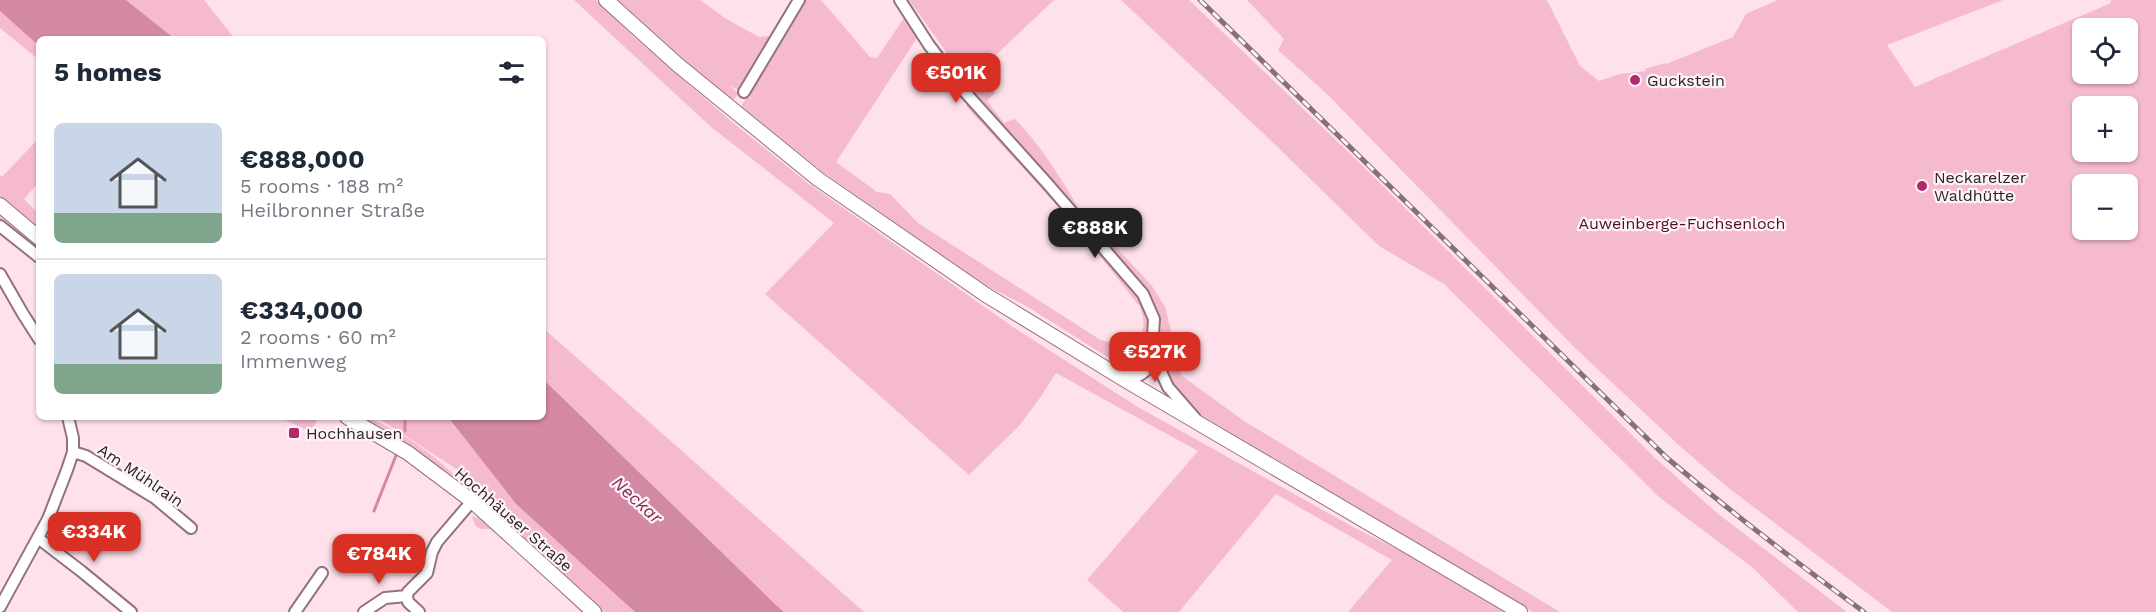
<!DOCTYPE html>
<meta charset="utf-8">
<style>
body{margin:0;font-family:"Work Sans",sans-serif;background:#f6f6f7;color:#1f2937;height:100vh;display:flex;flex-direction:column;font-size:22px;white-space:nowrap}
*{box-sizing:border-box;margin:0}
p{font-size:20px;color:#747a83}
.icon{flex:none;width:33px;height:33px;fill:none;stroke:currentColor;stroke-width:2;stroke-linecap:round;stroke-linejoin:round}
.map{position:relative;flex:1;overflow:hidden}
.side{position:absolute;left:36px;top:36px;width:510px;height:384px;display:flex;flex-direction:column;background:#fff;border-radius:9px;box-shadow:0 2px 4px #0004}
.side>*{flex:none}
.buttons{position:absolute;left:2072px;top:18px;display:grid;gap:12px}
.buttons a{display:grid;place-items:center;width:66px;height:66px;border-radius:9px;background:#fff;box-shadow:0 2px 4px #0004;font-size:30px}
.price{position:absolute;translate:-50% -51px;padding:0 14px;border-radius:12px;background:#d93025;color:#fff;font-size:20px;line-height:39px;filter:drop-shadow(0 2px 3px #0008)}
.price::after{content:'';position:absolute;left:50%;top:36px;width:18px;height:14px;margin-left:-9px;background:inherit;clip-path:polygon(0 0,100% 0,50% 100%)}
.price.active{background:#222;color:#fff}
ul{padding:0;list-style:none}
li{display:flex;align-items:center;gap:18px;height:150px;padding:0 18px}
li+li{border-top:2px solid #e0e1e3}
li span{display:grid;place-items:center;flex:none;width:168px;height:120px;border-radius:9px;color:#555}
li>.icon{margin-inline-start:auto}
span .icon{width:72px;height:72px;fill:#fffc;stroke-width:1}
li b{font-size:26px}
h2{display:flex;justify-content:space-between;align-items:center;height:72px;padding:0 18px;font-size:26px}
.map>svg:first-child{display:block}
</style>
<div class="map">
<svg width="2156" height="612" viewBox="0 0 2156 612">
<rect width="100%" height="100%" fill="#fee1ea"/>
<g fill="#f6bacf" fill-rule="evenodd">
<polygon points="126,0 204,0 235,39 175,39"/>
<polygon points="574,0 596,0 634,37 731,121 809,184 1016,329 1138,407 1355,528 1401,551 1505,612 1348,612 1392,560 1276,494 1179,612 1123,612 1087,580 1198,451 1056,373 1040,398 1019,426 969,475 765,294 834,223 711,127"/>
<path d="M618 0H700L725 18 759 37 778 35 802 0H821L870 57 877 58 904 18 917 38 836 162 877 192 890 194 918 223 1099 339 1126 348C1144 338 1147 326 1140 307L1077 227 966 106 967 103 1078 226 1143 303C1144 309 1147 315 1147 321 1148 341 1135 369 1112 360L1028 307 987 286 927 245 823 172 741 106 747 97 753 99 730 85 738 94 732 102 721 93Z"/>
<path d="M909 0H1054L978 72 995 93 987 101 1004 123 1015 119C1043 148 1059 176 1080 210L970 87 977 74 967 81Z"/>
<polygon points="1121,0 1189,0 1367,170 1654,457 1717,513 1847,612 1798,612 1752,567 1659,497 1444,284 1379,246 1264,134"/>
<path d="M1247 0H1547L1580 66 1599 81 1620 74 1646 71 1645 69 1665 63 1666 64 1733 37 1746 14 1778 0H2003L1887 45 1915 87 2111 3V0H2156V612H1892L1726 486 1683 449 1575 348 1328 95 1278 50 1284 39ZM2082 28H2127V74H2082ZM2127 106V152H2082V106ZM2082 184H2127V230H2082Z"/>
<polygon points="0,11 39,46 39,60 0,28"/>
<polygon points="39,138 39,182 24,199 39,214 39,257 0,226 0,175 2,177"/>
<path d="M1086 218 1103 233 1152 286 1165 307 1171 331V349L1182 376 1244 421 1560 612H1532L1203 416C1181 398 1164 384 1162 353 1160 338 1163 328 1158 312 1147 283 1107 246 1085 222Z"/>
<polygon points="543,328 864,612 784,612 776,605 543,379"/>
<polygon points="278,417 318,417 314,426 307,430"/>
<path d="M356 417C385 417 437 457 457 478Z"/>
<polygon points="376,417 448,417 516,504 635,612 603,612 550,566 548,560 473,490 458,470"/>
<polygon points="472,516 490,522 588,612 581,612 511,545 490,529 480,529 475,525"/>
</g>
<g fill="#d388a4">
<polygon points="0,0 126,0 175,39 39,39 39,46 0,11"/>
<polygon points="543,379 776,605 784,612 635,612 516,504 448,417 543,417"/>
</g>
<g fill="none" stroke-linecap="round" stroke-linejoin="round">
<g stroke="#d388a4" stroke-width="3">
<polyline points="405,417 405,431"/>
<polyline points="401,441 402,438"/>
<polyline points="374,511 397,453"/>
</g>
<defs>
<g id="minor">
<polyline points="900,0 929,45 964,91 1046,182 1143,294 1154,319 1153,336 1162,374 1168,387 1195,418"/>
<polyline points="744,92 799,0"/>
<polyline points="0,226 39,257"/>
<polyline points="0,274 23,314 39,339"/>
<polyline points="1125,380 1153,336"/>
<path d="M1125 380C1143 377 1150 369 1156 352"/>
<polyline points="73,452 86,456 155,498 191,528"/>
<polyline points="38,538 81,571 131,612"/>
<polyline points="407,596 408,592 427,573 432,552 437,542 472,501"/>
<polyline points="407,596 408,602 419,612"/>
<polyline points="0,607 48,519 67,470 73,452 73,438 68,417"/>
<polyline points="295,612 322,573"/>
<polyline points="364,612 385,598 407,596"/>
</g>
<g id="major">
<polyline points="606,0 678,65 818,179 986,295 1125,380 1520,612"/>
<polyline points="0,205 39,238"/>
<polyline points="347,417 408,453 472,501 594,612"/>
</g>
</defs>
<use href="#minor" stroke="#92727d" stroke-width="14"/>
<use href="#major" stroke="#92727d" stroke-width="16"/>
<use href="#minor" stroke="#fff" stroke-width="10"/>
<use href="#major" stroke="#fff" stroke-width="14"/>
<defs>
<path id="rail" d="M1200 0 1667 458C1731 512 1797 563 1864 612"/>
</defs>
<use href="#rail" stroke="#857177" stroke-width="5"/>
<use href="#rail" stroke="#fcf4f7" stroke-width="3" stroke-dasharray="9" stroke-linecap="butt"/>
</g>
<g fill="#b1296b" stroke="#fcf4f7" stroke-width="2">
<circle cx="1635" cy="80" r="6"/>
<circle cx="1922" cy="186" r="6"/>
<rect x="288" y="427" width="12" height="12" rx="3"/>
</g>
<g text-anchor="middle" stroke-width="4.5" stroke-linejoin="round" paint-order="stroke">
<g font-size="16" fill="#2f2226" stroke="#fcf4f7" text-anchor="start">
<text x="1647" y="86">Guckstein</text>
<text x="1934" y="183">Neckarelzer<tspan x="1934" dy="18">Waldhütte</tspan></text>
<text x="306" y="439">Hochhausen</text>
</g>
<g font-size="16" fill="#510d2e" stroke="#fcf4f7">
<text x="1682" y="229">Auweinberge-Fuchsenloch</text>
</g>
<g font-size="16" fill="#2f2226" stroke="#fcf4f7">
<text transform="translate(141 475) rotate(34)" y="6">Am Mühlrain</text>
<text transform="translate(514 519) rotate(41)" y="6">Hochhäuser Straße</text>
</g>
<g font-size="18" font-style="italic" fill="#862d55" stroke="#fcf4f7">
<text transform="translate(637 500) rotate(42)" y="6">Neckar</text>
</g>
</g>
</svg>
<div class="buttons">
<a><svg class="icon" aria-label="locate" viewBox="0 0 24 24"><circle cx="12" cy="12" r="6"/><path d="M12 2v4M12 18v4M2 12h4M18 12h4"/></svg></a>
<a>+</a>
<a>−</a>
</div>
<b class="price" style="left:956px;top:104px">€501K</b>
<b class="price active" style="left:1095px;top:259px">€888K</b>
<b class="price" style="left:1155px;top:383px">€527K</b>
<b class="price" style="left:94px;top:563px">€334K</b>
<b class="price" style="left:379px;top:585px">€784K</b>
<section class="side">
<h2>5 homes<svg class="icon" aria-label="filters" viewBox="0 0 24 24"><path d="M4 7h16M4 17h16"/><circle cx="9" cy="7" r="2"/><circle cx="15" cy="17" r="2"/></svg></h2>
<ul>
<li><span style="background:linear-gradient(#c9d6e8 75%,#7fa58c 0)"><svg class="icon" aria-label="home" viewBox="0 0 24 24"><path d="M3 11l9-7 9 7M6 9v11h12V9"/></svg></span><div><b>€888,000</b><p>5 rooms · 188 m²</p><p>Heilbronner Straße</p></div></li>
<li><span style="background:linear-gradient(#c9d6e8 75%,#7fa58c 0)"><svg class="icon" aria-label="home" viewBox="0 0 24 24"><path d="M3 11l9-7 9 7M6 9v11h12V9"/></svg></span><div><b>€334,000</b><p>2 rooms · 60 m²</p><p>Immenweg</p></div></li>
</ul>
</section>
</div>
